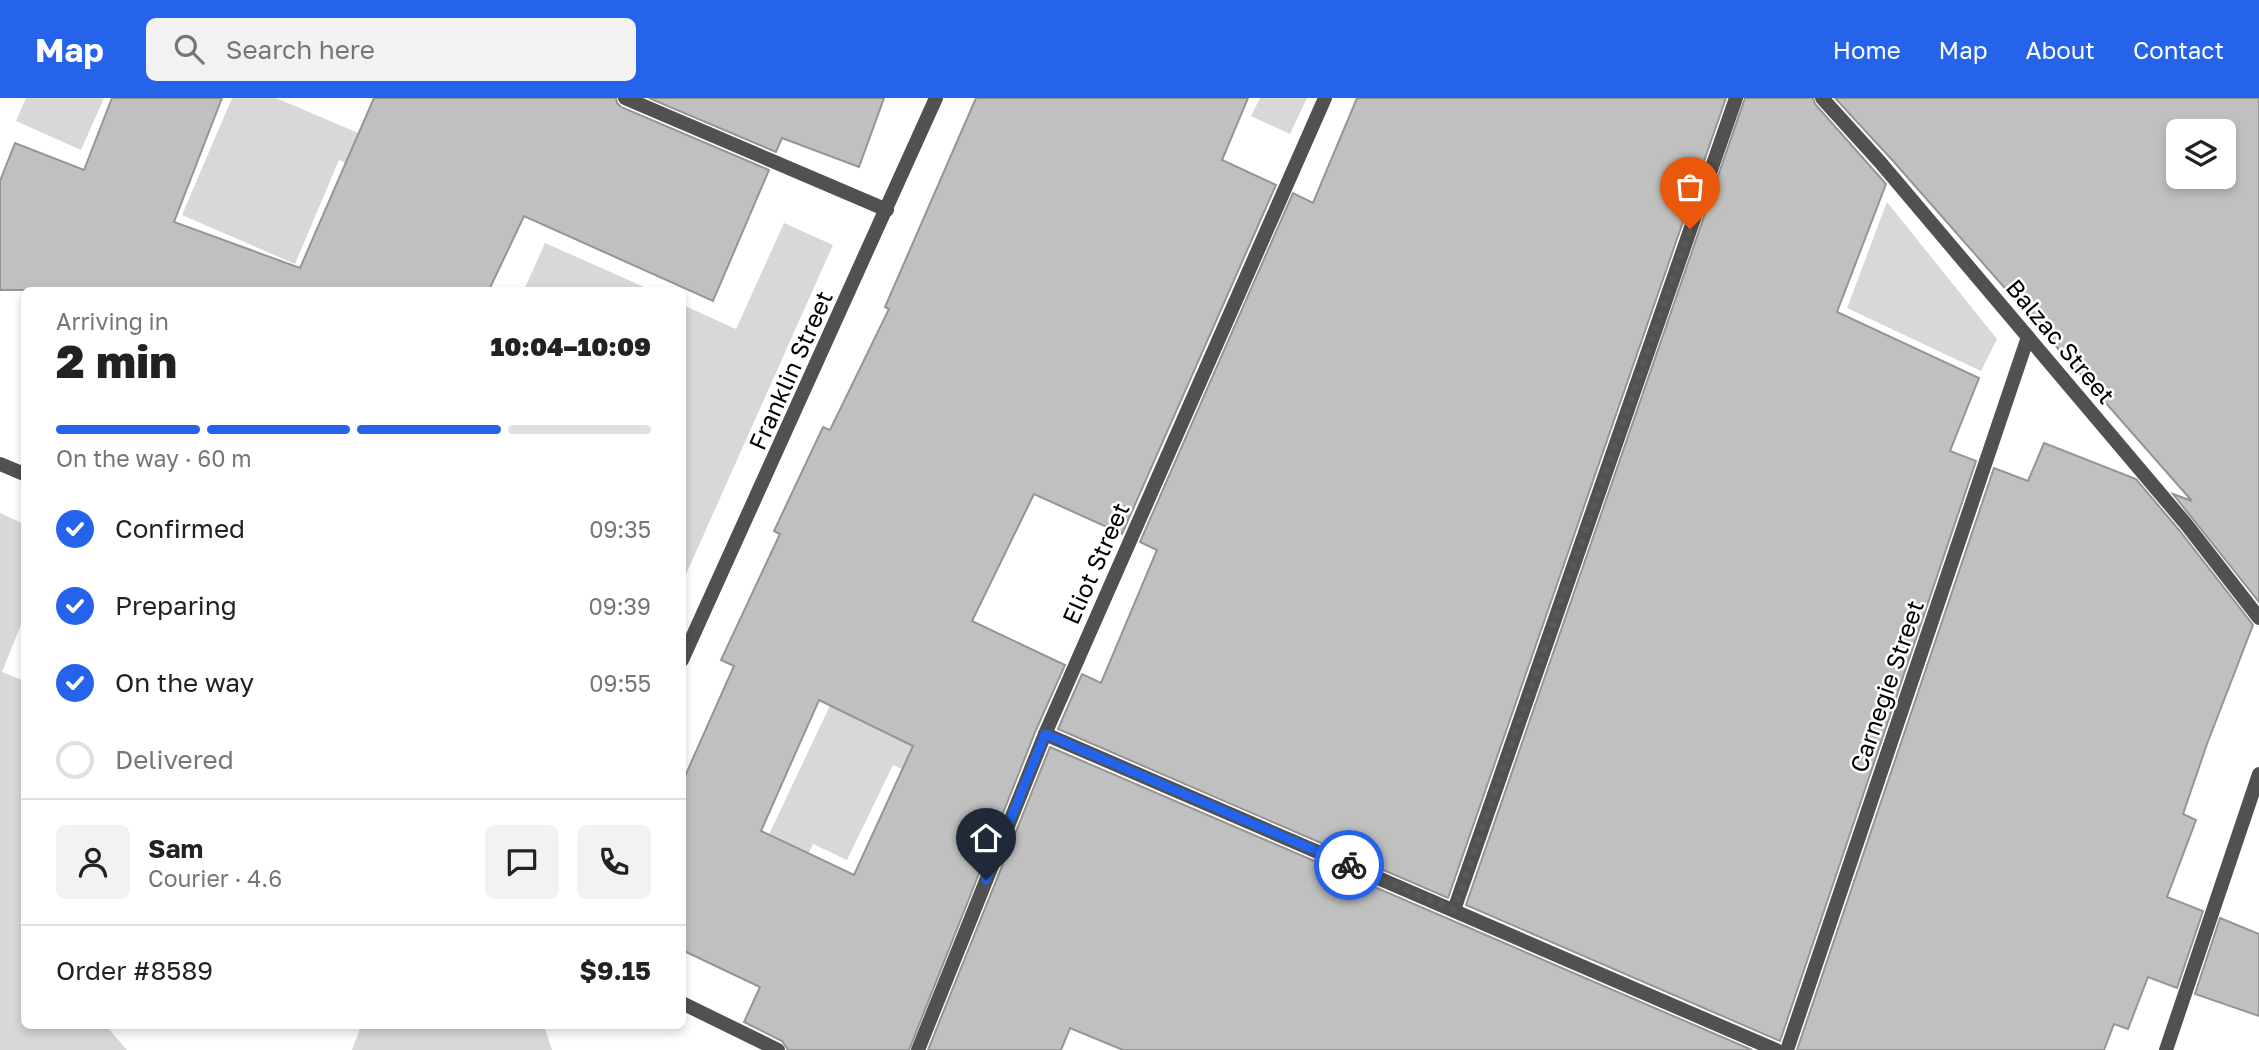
<!DOCTYPE html>
<meta charset="utf-8">
<style>
body{margin:0;font-family:"Golos Text",sans-serif;background:#f2f2f2;color:#222;height:100vh;display:flex;flex-direction:column;font-size:26px;white-space:nowrap}
*{box-sizing:border-box;margin:0}
p{font-size:23px;color:#767676}
.icon{flex:none;width:38px;height:38px;fill:none;stroke:currentColor;stroke-width:2;stroke-linecap:round;stroke-linejoin:round}
.map{position:relative;flex:1;overflow:hidden}
.panel{position:absolute;left:21px;top:189px;width:665px;height:742px;display:flex;flex-direction:column;background:#fff;border-radius:10px;box-shadow:0 4px 10px #0003}
.panel>*{flex:none}
.tools{position:absolute;left:2166px;top:21px;display:grid;gap:14px}
.tools a{display:grid;place-items:center;width:70px;height:70px;border-radius:10px;background:#fff;box-shadow:0 4px 10px #0003;font-size:35px}
.pin{position:absolute;display:grid;place-items:center;width:60px;height:60px;color:#fff;margin:-72px -30px;border-radius:50% 50% 50% 0;rotate:-45deg;box-shadow:0 0 7px #0007}
.pin .icon{rotate:45deg}
.courier{position:absolute;display:grid;place-items:center;width:70px;height:70px;margin:-35px;border:5px solid #2563eb;border-radius:50%;background:#fff;color:#222;box-shadow:0 2px 9px #0007}
.head em{font-style:normal;font-weight:800}
.head div{display:flex;flex-direction:column-reverse}
.head{display:flex;align-items:center;justify-content:space-between;height:119px;padding:0 35px}
h1{font-size:46px;font-weight:800;line-height:52px}
.bar{display:grid;grid-template-columns:repeat(4,1fr);gap:10px 7px;align-content:center;height:84px;padding:0 35px}
.bar i{height:9px;border-radius:5px;background:#e0e0e0}
.bar .on{background:#2563eb}
.bar p{grid-column:span 4}
.line{display:flex;align-items:center;gap:18px;padding:0 35px;border-top:2px solid #e0e0e0}
.line div{flex:1}
.round{display:grid;place-items:center;flex:none;width:74px;height:74px;border-radius:10px;background:#f2f2f2}
ol{padding:0 35px;list-style:none}
li{display:flex;align-items:center;gap:21px;height:77px}
li p{margin-inline-start:auto}
li .icon{padding:7px;border-radius:50%;background:#2563eb;color:#fff;stroke-width:4}
li:last-child{color:#767676}
li i{width:38px;height:38px;border:4px solid #e0e0e0;border-radius:50%}
header{display:flex;align-items:center;gap:42px;box-sizing:border-box;height:98px;padding:0 35px;background:#2563eb;color:#fff}
header strong{font-size:33px}
nav{display:flex;gap:38px;margin-inline-start:auto;font-size:24px}
.search{width:490px;height:63px;background:#f2f2f2;display:flex;align-items:center;gap:18px;box-sizing:border-box;padding:0 24px;border-radius:10px;color:#767676;font-size:26px}
.map>svg:first-child{display:block}
.green{fill:#d8d8d8}
.building{fill:#c0c0c0;stroke:#959595;stroke-width:2;fill-rule:evenodd}
.lines{fill:none;stroke-linecap:round;stroke-linejoin:round}
.minor{stroke:#515151;stroke-width:14}
.done{stroke:#595959;stroke-width:7;stroke-dasharray:0 12.6}
.route{stroke:#2563eb;stroke-width:9}
.labels{text-anchor:middle;dominant-baseline:central;stroke-width:5;stroke-linejoin:round;paint-order:stroke}
.street-label{font-size:24px;fill:#000;stroke:#fff}
</style>
<header>
<strong>Map</strong>
<div class="search"><svg class="icon" aria-label="search" viewBox="0 0 24 24"><circle cx="10" cy="10" r="6"/><path d="M15 15l6 6"/></svg>Search here</div>
<nav><a>Home</a><a>Map</a><a>About</a><a>Contact</a></nav>
</header>
<div class="map">
<svg width="2259" height="952" viewBox="0 0 2259 952">
<rect width="100%" height="100%" fill="#fff"/>
<g class="green">
<path d="M26,0H104L81,52L16,23Z"/>
<path d="M232,0H276L363,37L415,95L339,62L295,166L182,117Z"/>
<path d="M1260,0H1307L1290,36L1251,18Z"/>
<path d="M1887,104L1997,241L1981,273L1847,210Z"/>
<path d="M784,125L833,147L683,483V207L736,231Z"/>
<path d="M545,145L651,192H524Z"/>
<path d="M0,415L24,426V519L2,574L24,583V928H106L127,952H0Z"/>
<path d="M776,443L864,484L941,451L860,623L921,653L910,675L893,667L847,762L813,746L804,765L764,747L861,542L754,490Z"/>
<path d="M361,928H544L552,952H352Z"/>
</g>
<g class="building">
<path d="M112,0H222L174,124L300,170L374,0H616L617,5L621,9L769,72L713,203L524,118L489,192H0V83L15,45L84,72Z"/>
<path d="M649,0H884L859,69L782,40L776,54Z"/>
<path d="M976,0H1248L1222,62L1276,87L1122,436L1034,396L972,523L1065,567L1036,632L909,952H788L782,943L744,924L760,889L682,852V685L734,568L721,562L780,436L774,433L823,329L830,332L889,211L885,209ZM819,602L913,648L854,777L761,733Z"/>
<path d="M1357,0H1726L1448,800L1058,631L1082,576L1101,585L1157,452L1140,444L1293,95L1313,105Z"/>
<path d="M1745,0H1813L1815,6L1886,86L1837,214L1979,280L1950,353L1976,363L1780,943L1466,807Z"/>
<path d="M1835,0H2259V504L2173,396L2192,403L1894,64ZM2179,33H2224V79H2179Z"/>
<path d="M2044,345L2136,381L2179,432L2253,527L2207,646L2183,716L2196,722L2167,799L2203,813L2177,890L2148,879L2128,931L2114,926L2104,952H1797L1994,370L2028,383Z"/>
<path d="M1050,649L1752,952H1123L1070,930L1061,952H928Z"/>
<path d="M2220,820L2259,836V918L2195,896Z"/>
</g>
<g class="lines">
<g class="minor">
<path d="M625,0L887,112"/>
<path d="M1822,0L1880,64L2186,426L2259,520"/>
<path d="M0,366L24,376"/>
<path d="M682,562L936,0"/>
<path d="M1045,636L1776,952"/>
<path d="M1454,812L1736,0"/>
<path d="M682,905L778,952"/>
<path d="M918,952L1045,636L1325,0"/>
<path d="M1787,952L2028,239"/>
<path d="M2166,952L2259,676"/>
</g>
</g>
<g class="lines">
<path class="done" d="M1349,767L1454,812L1690,131"/>
<path class="route" d="M986,782L1045,636L1349,767"/>
</g>
<g class="labels">
<g class="street-label">
<text transform="translate(2061 243) rotate(50)">Balzac Street</text>
<text transform="translate(790 272) rotate(-66)">Franklin Street</text>
<text transform="translate(1095 465) rotate(-66)">Eliot Street</text>
<text transform="translate(1886 588) rotate(-71)">Carnegie Street</text>
</g>
</g>
</svg>
<div class="tools">
<a><svg class="icon" aria-label="layers" viewBox="0 0 24 24"><path d="M12 4l9 5-9 5-9-5zM3 14l9 5 9-5"/></svg></a>
</div>
<div class="pin" style="left:1690px;top:131px;background:#ea580c"><svg class="icon" aria-label="bag" viewBox="0 0 24 24"><path d="M5 8h14l-1 12H6zM9 8a3 3 0 0 1 6 0"/></svg></div>
<div class="pin" style="left:986px;top:782px;background:#1f2937"><svg class="icon" aria-label="home" viewBox="0 0 24 24"><path d="M3 11l9-7 9 7M6 9v11h12V9"/></svg></div>
<div class="courier" style="left:1349px;top:767px"><svg class="icon" aria-label="bike" viewBox="0 0 24 24"><circle cx="6" cy="16" r="4"/><circle cx="18" cy="16" r="4"/><path d="M6 16l4-8h5l3 8M10 8l3 8H6M13 5h3"/></svg></div>
<section class="panel">
<div class="head"><div><h1>2 min</h1><p>Arriving in</p></div><em>10:04–10:09</em></div>
<div class="bar"><i class="on"></i><i class="on"></i><i class="on"></i><i></i><p>On the way · 60 m</p></div>
<ol>
<li><svg class="icon" aria-label="check" viewBox="0 0 24 24"><path d="M5 12l5 5 9-10"/></svg>Confirmed<p>09:35</p></li>
<li><svg class="icon" aria-label="check" viewBox="0 0 24 24"><path d="M5 12l5 5 9-10"/></svg>Preparing<p>09:39</p></li>
<li><svg class="icon" aria-label="check" viewBox="0 0 24 24"><path d="M5 12l5 5 9-10"/></svg>On the way<p>09:55</p></li>
<li><i></i>Delivered</li>
</ol>
<div class="line" style="height:126px"><a class="round"><svg class="icon" aria-label="person" viewBox="0 0 24 24"><circle cx="12" cy="8" r="4"/><path d="M4 21q1-7 8-7t8 7"/></svg></a><div><b>Sam</b><p>Courier · 4.6</p></div><a class="round"><svg class="icon" aria-label="chat" viewBox="0 0 24 24"><path d="M4 5h16v11H9l-5 4z"/></svg></a><a class="round"><svg class="icon" aria-label="phone" viewBox="0 0 24 24"><path d="M5 4h4l2 5-3 2q2 4 5 5l2-3 5 2v4C11 20 4 13 5 4z"/></svg></a></div>
<div class="line" style="height:91px"><div>Order #8589</div><b>$9.15</b></div>
</section>
</div>
